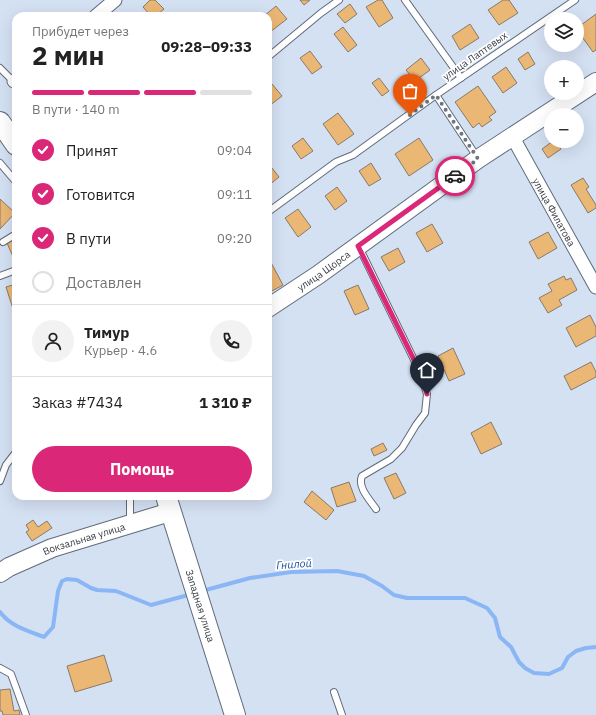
<!DOCTYPE html>
<html lang="ru">
<meta charset="utf-8">
<style>
body{margin:0;font-family:"IBM Plex Sans",sans-serif;background:#f2f2f2;color:#222;height:100vh;display:flex;flex-direction:column;font-size:15px;white-space:nowrap}
*{box-sizing:border-box;margin:0}
p{font-size:13px;color:#767676}
.icon{flex:none;width:22px;height:22px;fill:none;stroke:currentColor;stroke-width:2;stroke-linecap:round;stroke-linejoin:round}
.map{position:relative;flex:1;overflow:hidden}
.details{position:absolute;left:12px;top:12px;width:260px;height:488px;display:flex;flex-direction:column;background:#fff;border-radius:12px;box-shadow:0 4px 16px #0002}
.details>*{flex:none}
.tools{position:absolute;left:544px;top:12px;display:grid;gap:8px}
.tools a{display:grid;place-items:center;width:40px;height:40px;border-radius:50%;background:#fff;box-shadow:0 4px 16px #0002;font-size:20px}
.pin{position:absolute;display:grid;place-items:center;width:34px;height:34px;color:#fff;margin:-41px -17px;border-radius:50% 50% 50% 0;rotate:-45deg;box-shadow:0 0 4px #0007}
.pin .icon{rotate:45deg}
.courier{position:absolute;display:grid;place-items:center;width:40px;height:40px;margin:-20px;border:3px solid #db2777;border-radius:50%;background:#fff;color:#222;box-shadow:0 1px 5px #0007}
.summary em{font-style:normal;font-weight:800}
.summary div{display:flex;flex-direction:column-reverse}
.summary{display:flex;align-items:center;justify-content:space-between;height:68px;padding:0 20px}
h1{font-size:26px;font-weight:800;line-height:30px}
.bar{display:grid;grid-template-columns:repeat(4,1fr);gap:6px 4px;align-content:center;height:48px;padding:0 20px}
.bar i{height:5px;border-radius:3px;background:#e0e0e0}
.bar .on{background:#db2777}
.bar p{grid-column:span 4}
.line{display:flex;align-items:center;gap:10px;padding:0 20px;border-top:1px solid #e0e0e0}
.line div{flex:1}
.round{display:grid;place-items:center;flex:none;width:42px;height:42px;border-radius:21px;background:#f2f2f2}
ol{padding:0 20px;list-style:none}
li{display:flex;align-items:center;gap:12px;height:44px}
li p{margin-inline-start:auto}
li .icon{padding:4px;border-radius:50%;background:#db2777;color:#fff;stroke-width:4}
li:last-child{color:#767676}
li i{width:22px;height:22px;border:2px solid #e0e0e0;border-radius:50%}
.cta{display:flex;gap:8px;margin-top:auto;padding:8px 20px}
.cta a{flex:1;height:46px;border-radius:24px;background:#db2777;color:#fff;font-size:16px;font-weight:800;line-height:46px;text-align:center}
.map>svg:first-child{display:block}
.lines{fill:none;stroke-linecap:round;stroke-linejoin:round}
.stream{stroke:#8bb6f5;stroke-width:4}
.building{fill:#ebb775;stroke:#877a6a}
.service-casing{stroke:#606b7b;stroke-width:8}
.minor-casing{stroke:#606b7b;stroke-width:15}
.secondary-casing{stroke:#606b7b;stroke-width:20}
.primary-casing{stroke:#606b7b;stroke-width:22}
.service{stroke:#fff;stroke-width:6}
.minor{stroke:#fff;stroke-width:13}
.secondary{stroke:#fff;stroke-width:18}
.primary{stroke:#fff;stroke-width:20}
.done{stroke:#6d7580;stroke-width:4;stroke-dasharray:0 7.2}
.route{stroke:#db2777;stroke-width:5}
.labels{text-anchor:middle;dominant-baseline:central;stroke-width:3.5;stroke-linejoin:round;paint-order:stroke}
.street-label{font-size:10px;fill:#363b42;stroke:#fff}
.water-label{font-size:11px;font-style:italic;fill:#184c95;stroke:#fff}
</style>
<div class="map">
<svg width="596" height="715" viewBox="0 0 596 715">
<rect width="100%" height="100%" fill="#d4e1f3"/>
<g class="lines">
<g class="stream">
<path d="M202,591L250,578L291,572L337,571L364,576L382,586L394,595L407,598H465L487,608L495,618L500,637L511,647L519,662L525,668L534,673L549,674L562,668L568,657L576,651L586,648L596,647"/>
<path d="M0,612C10,626 28,631 44,637L53,627L58,591L62,581L67,579L77,580L91,588L97,590L116,591L151,605L192,594"/>
</g>
</g>
<g class="building">
<path d="M150,0H155L164,9L156,16H151L143,7Z"/>
<path d="M300,0H310L304,5Z"/>
<path d="M378,0H382L393,18L379,27L366,7Z"/>
<path d="M503,0H509L518,13L499,25L488,10Z"/>
<path d="M350,4L357,14L345,23L337,14Z"/>
<path d="M276,6L287,19L270,32L268,30V16H264Z"/>
<path d="M596,14V50L593,52L577,30V28Z"/>
<path d="M470,24L479,38L460,50L452,36Z"/>
<path d="M343,27L357,45L348,52L334,34Z"/>
<path d="M310,51L322,67L312,74L300,58Z"/>
<path d="M528,52L535,64L525,70L518,59Z"/>
<path d="M421,58L430,70L415,81L406,70Z"/>
<path d="M506,67L517,83L503,93L492,77Z"/>
<path d="M379,78L389,91L382,96L372,83Z"/>
<path d="M272,84L282,96L269,106L268,105V87Z"/>
<path d="M478,86L496,112L489,117L492,120L486,124L482,127L479,123L473,128L455,102Z"/>
<path d="M338,113L354,134L338,145L323,124Z"/>
<path d="M303,138L313,151L301,159L292,146Z"/>
<path d="M419,138L433,160L409,176L395,154Z"/>
<path d="M553,141H556L561,149L548,158L542,149Z"/>
<path d="M268,163L279,177L268,186Z"/>
<path d="M371,163L381,179L369,186L359,171Z"/>
<path d="M583,178L589,187L586,189L596,205V208L588,213L571,185Z"/>
<path d="M337,187L347,201L335,210L325,196Z"/>
<path d="M0,199L15,213L0,229Z"/>
<path d="M298,209L311,227L298,237L285,218Z"/>
<path d="M432,224L443,243L427,252L416,233Z"/>
<path d="M548,232L557,248L538,259L529,242Z"/>
<path d="M16,239V258L14,259L7,243Z"/>
<path d="M398,248L405,262L389,271L381,257Z"/>
<path d="M268,257L283,285L270,292L268,287Z"/>
<path d="M564,276L566,280L571,278L577,290L559,300L562,305L548,313L539,298L552,291L548,284Z"/>
<path d="M16,284V318L6,287Z"/>
<path d="M358,285L369,309L355,315L344,291Z"/>
<path d="M590,315L596,327V336L576,347L566,328Z"/>
<path d="M453,348L465,374L449,381L438,356Z"/>
<path d="M591,362L596,372V377L571,390L564,376Z"/>
<path d="M491,422L502,444L481,454L471,433Z"/>
<path d="M383,443L387,450L374,456L371,449Z"/>
<path d="M396,473L406,493L394,499L384,478Z"/>
<path d="M349,482L356,501L337,507L331,488Z"/>
<path d="M312,491L334,510L326,520L304,502Z"/>
<path d="M33,520L38,527L47,521L52,528L32,541L26,532L29,530L26,525Z"/>
<path d="M104,655L112,681L75,692L67,666Z"/>
<path d="M10,689L14,711L19,710L20,715H3L2,711H0V690Z"/>
</g>
<g class="lines">
<g class="service-casing">
<g id="service">
<path d="M405,0L461,78"/>
<path d="M268,57L321,13L339,0"/>
<path d="M0,68L14,82"/>
<path d="M436,95L477,157"/>
<path d="M0,163L16,182"/>
<path d="M268,212L336,162L353,155L436,95L575,0"/>
<path d="M3,242L16,234"/>
<path d="M359,247L420,372L427,394L425,413L416,425L402,448L391,459L362,476C357,487 370,500 376,509"/>
<path d="M0,276L16,270"/>
<path d="M0,481L6,465L16,452"/>
<path d="M130,496V522"/>
<path d="M0,668L11,674L26,715"/>
<path d="M334,692L342,715"/>
</g>
</g>
<g class="minor-casing">
<g id="minor">
<path d="M96,16L115,0"/>
<path d="M14,81L16,80"/>
<path id="s1" d="M512,136L596,287"/>
</g>
</g>
<g class="secondary-casing">
<g id="secondary">
<path id="s2" d="M268,308L318,275L478,159L596,82"/>
<path id="s3" d="M0,573L9,567L52,548L170,512"/>
</g>
</g>
<g class="primary-casing">
<g id="primary">
<path d="M0,122L16,145"/>
<path id="s4" d="M166,496L235,715"/>
</g>
</g>
<use href="#service" class="service"/>
<use href="#minor" class="minor"/>
<use href="#secondary" class="secondary"/>
<use href="#primary" class="primary"/>
</g>
<g class="lines">
<path class="done" d="M410,115L436,95L478,159L455,176"/>
<path class="route" d="M427,394L420,372L358,246L455,176"/>
</g>
<g class="labels">
<g class="street-label">
<text transform="translate(475 56) rotate(-35)">улица Лаптевых</text>
<text stroke="none"><textPath href="#s1" startOffset="87">улица Филатова</textPath></text>
<text stroke="none"><textPath href="#s2" startOffset="67">улица Щорса</textPath></text>
<text stroke="none"><textPath href="#s3" startOffset="91">Вокзальная улица</textPath></text>
<text stroke="none"><textPath href="#s4" startOffset="115">Западная улица</textPath></text>
</g>
<g class="water-label">
<text transform="translate(294 564) rotate(-4)">Гнилой</text>
</g>
</g>
</svg>
<div class="tools">
<a><svg class="icon" aria-label="layers" viewBox="0 0 24 24"><path d="M12 4l9 5-9 5-9-5zM3 14l9 5 9-5"/></svg></a>
<a>+</a>
<a>−</a>
</div>
<div class="pin" style="left:410px;top:115px;background:#ea580c"><svg class="icon" aria-label="bag" viewBox="0 0 24 24"><path d="M5 8h14l-1 12H6zM9 8a3 3 0 0 1 6 0"/></svg></div>
<div class="pin" style="left:427px;top:394px;background:#1f2937"><svg class="icon" aria-label="home" viewBox="0 0 24 24"><path d="M3 11l9-7 9 7M6 9v11h12V9"/></svg></div>
<div class="courier" style="left:455px;top:176px"><svg class="icon" aria-label="car" viewBox="0 0 24 24"><path d="M5 17H2v-5l4-1 3-4h7l3 4 3 1v5h-3M9 17h6M6 11h13"/><circle cx="7" cy="17" r="2"/><circle cx="17" cy="17" r="2"/></svg></div>
<section class="details">
<div class="summary"><div><h1>2 мин</h1><p>Прибудет через</p></div><em>09:28–09:33</em></div>
<div class="bar"><i class="on"></i><i class="on"></i><i class="on"></i><i></i><p>В пути · 140 m</p></div>
<ol>
<li><svg class="icon" aria-label="check" viewBox="0 0 24 24"><path d="M5 12l5 5 9-10"/></svg>Принят<p>09:04</p></li>
<li><svg class="icon" aria-label="check" viewBox="0 0 24 24"><path d="M5 12l5 5 9-10"/></svg>Готовится<p>09:11</p></li>
<li><svg class="icon" aria-label="check" viewBox="0 0 24 24"><path d="M5 12l5 5 9-10"/></svg>В пути<p>09:20</p></li>
<li><i></i>Доставлен</li>
</ol>
<div class="line" style="height:72px"><a class="round"><svg class="icon" aria-label="person" viewBox="0 0 24 24"><circle cx="12" cy="8" r="4"/><path d="M4 21q1-7 8-7t8 7"/></svg></a><div><b>Тимур</b><p>Курьер · 4.6</p></div><a class="round"><svg class="icon" aria-label="phone" viewBox="0 0 24 24"><path d="M5 4h4l2 5-3 2q2 4 5 5l2-3 5 2v4C11 20 4 13 5 4z"/></svg></a></div>
<div class="line" style="height:52px"><div>Заказ #7434</div><b>1 310 ₽</b></div>
<div class="cta"><a>Помощь</a></div>
</section>
</div>
